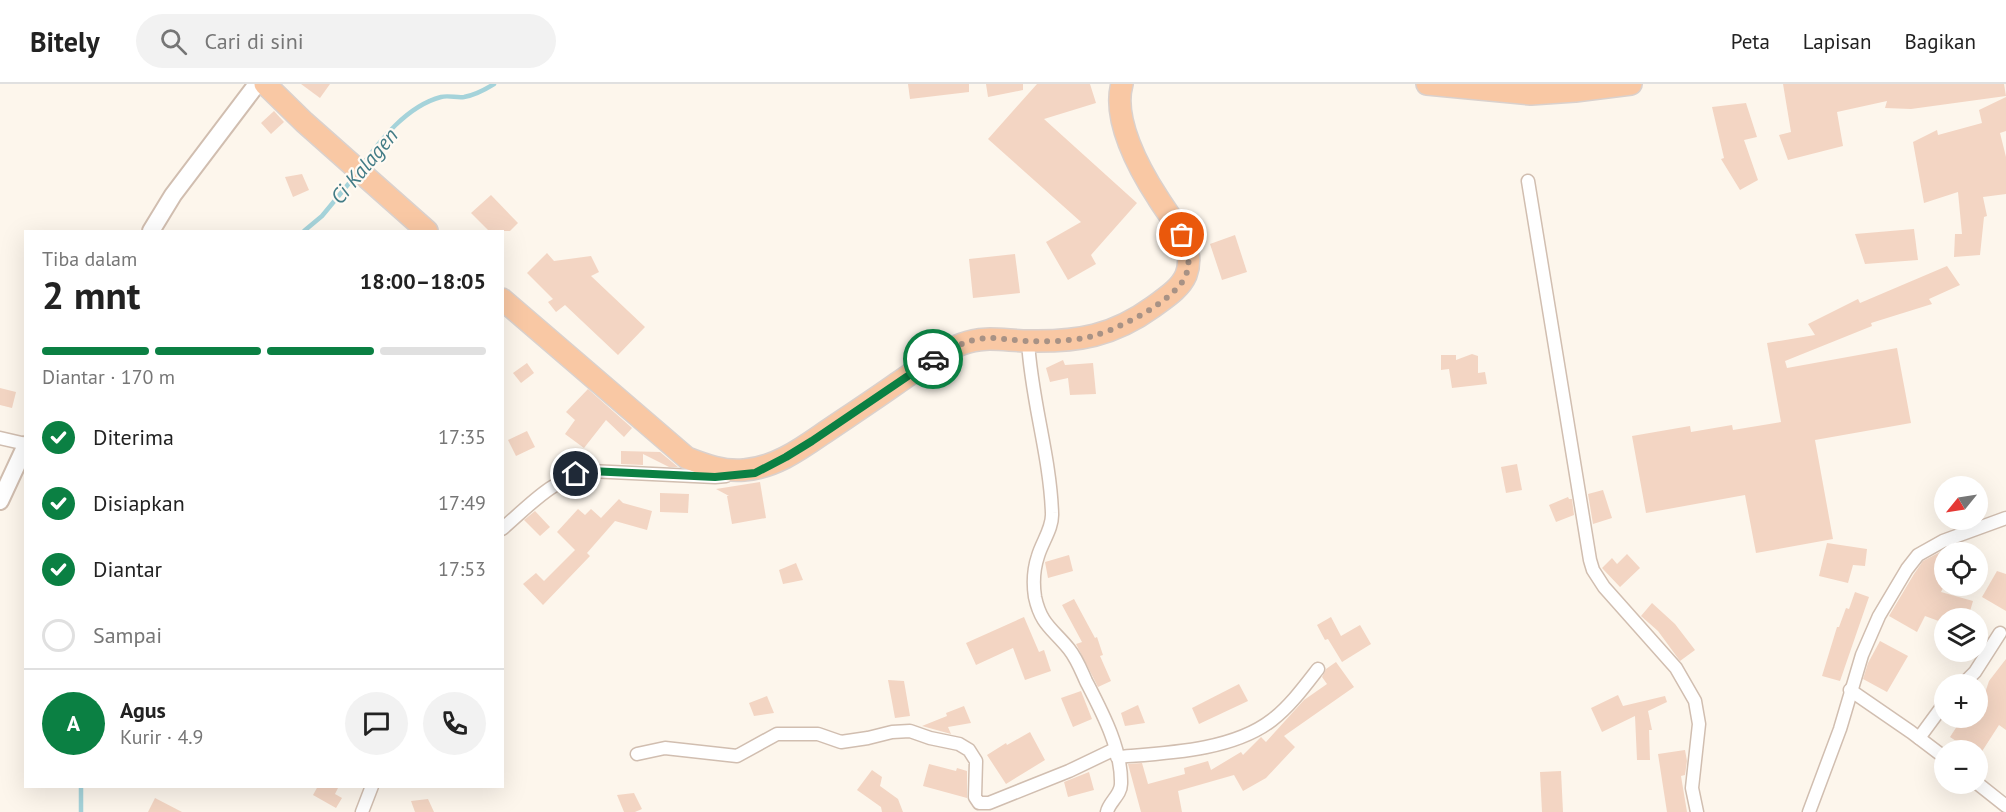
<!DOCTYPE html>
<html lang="id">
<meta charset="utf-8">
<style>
body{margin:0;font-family:"PT Sans",sans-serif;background:#f2f2f2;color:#222;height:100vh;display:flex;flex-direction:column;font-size:22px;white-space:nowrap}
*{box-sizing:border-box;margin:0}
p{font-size:20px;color:#767676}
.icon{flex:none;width:33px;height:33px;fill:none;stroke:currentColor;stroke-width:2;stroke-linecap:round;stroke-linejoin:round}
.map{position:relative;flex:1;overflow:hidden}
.panel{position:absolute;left:24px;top:146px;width:480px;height:558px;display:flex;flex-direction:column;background:#fff;border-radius:0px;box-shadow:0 6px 24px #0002}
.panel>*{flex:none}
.needle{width:39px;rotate:240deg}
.tools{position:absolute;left:1934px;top:392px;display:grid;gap:12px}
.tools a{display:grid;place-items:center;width:54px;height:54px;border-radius:50%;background:#fff;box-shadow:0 6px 24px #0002;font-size:30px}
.pin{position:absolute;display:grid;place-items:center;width:51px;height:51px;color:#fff;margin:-26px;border:3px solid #fff;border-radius:50%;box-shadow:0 2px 6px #0007}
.courier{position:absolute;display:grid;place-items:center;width:60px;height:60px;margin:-30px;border:4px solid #0b8043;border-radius:50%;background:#fff;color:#222;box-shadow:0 2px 8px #0007}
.head em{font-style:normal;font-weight:800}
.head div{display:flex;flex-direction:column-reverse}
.head{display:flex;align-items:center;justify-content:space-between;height:102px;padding:0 18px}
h1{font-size:39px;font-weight:800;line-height:45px}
.bar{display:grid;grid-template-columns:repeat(4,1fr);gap:9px 6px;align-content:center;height:72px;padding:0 18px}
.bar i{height:8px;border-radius:4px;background:#e0e0e0}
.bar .current{background:#0b8043}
.bar p{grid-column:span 4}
.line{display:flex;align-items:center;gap:15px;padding:0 18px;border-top:2px solid #e0e0e0}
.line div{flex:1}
.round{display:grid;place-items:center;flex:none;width:63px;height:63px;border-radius:32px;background:#f2f2f2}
ol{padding:0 18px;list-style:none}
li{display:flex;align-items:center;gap:18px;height:66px}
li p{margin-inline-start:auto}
li .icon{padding:6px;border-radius:50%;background:#0b8043;color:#fff;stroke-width:4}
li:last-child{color:#767676}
li i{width:33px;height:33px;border:3px solid #e0e0e0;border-radius:50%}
header{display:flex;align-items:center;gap:36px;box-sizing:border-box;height:84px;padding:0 30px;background:#fff;border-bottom:2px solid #e0e0e0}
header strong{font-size:28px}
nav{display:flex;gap:33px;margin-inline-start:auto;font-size:21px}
.search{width:420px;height:54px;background:#f2f2f2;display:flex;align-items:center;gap:15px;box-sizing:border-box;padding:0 21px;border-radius:33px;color:#767676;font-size:22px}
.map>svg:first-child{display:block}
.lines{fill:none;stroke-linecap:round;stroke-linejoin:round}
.stream{stroke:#a5d3da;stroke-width:4.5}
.building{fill:#f3d5c3}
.minor-casing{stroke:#d1beb0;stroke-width:15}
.tertiary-casing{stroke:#d1beb0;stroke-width:20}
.trunk-casing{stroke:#dad1cd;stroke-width:24}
.minor{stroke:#fff;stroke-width:12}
.tertiary{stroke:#fff;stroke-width:16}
.trunk{stroke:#f9c8a4;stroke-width:21}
.done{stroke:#a89285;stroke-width:6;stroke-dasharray:0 10.8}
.route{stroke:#0b8043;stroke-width:8}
.labels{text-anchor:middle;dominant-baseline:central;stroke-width:4.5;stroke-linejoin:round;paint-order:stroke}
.water-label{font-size:21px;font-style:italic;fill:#437c86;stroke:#fffaf3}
</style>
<header>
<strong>Bitely</strong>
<div class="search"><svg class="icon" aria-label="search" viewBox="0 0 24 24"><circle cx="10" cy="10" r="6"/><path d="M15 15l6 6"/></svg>Cari di sini</div>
<nav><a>Peta</a><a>Lapisan</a><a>Bagikan</a></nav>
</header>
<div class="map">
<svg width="2006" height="728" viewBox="0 0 2006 728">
<rect width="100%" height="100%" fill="#fdf6ec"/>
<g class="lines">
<g class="stream">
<path d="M361,83C380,56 407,22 441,13C448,11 457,14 464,13C475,11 486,5 494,0"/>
<path d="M304,147L322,132L355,92"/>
<path d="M81,702V728"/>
</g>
</g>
<g class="building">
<path d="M301,0H330L320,14Z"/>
<path d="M908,0H969V8L910,15Z"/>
<path d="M986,0H1023V6L988,13Z"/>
<path d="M1037,0H1090L1096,19L1044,35L1137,119L1091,171L1096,180L1068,196L1046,158L1081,138L988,55Z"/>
<path d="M1783,0H2004L2006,12L1911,25L1885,24L1887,17L1837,28L1843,62L1788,76L1779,51L1791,48Z"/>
<path d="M2006,13V47L2000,49L2006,73V110L1983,113L1987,132L1984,133L1980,171L1954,173L1955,150H1962L1958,108L1924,119L1913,58L1937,46L1938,51L1982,39L1979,26Z"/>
<path d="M1746,19L1757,53L1744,56L1758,96L1740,106L1721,75L1724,74L1712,23Z"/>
<path d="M274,27L284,38L271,50L261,39Z"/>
<path d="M302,90L309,106L293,113L285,93Z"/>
<path d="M491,111L518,139L510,147H489L471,129Z"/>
<path d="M1914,145L1918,176L1865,180L1855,150Z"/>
<path d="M1235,151L1247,188L1222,196L1210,160Z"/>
<path d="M547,169L554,177L591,172L599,188L591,192L645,243L618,271L565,221L556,228L548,218L553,215L527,189Z"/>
<path d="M1015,170L1020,209L973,214L969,175Z"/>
<path d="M1947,182L1960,201L1929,215L1932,220L1871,239L1872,242L1785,277L1787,284L1897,264L1911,339L1815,356L1833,455L1756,469L1745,411L1646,429L1632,352L1690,342L1691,348L1732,341L1733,346L1781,338L1767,259L1815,251L1808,240L1858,215L1860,219Z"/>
<path d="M1472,270L1478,272V289L1485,288L1487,300L1452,304L1449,285L1441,286V271H1456V276Z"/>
<path d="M1063,276L1065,281L1093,279L1096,310L1070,311L1068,294L1050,298L1046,284Z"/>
<path d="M527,279L534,289L521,299L513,289Z"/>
<path d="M0,304L16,308L12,324L0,321Z"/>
<path d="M588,305L632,344L624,353L606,336L584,364L565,350L575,336L566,328Z"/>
<path d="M527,347L535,363L516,372L508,356Z"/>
<path d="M621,367L660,368L678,383H669L643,370V381L621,380Z"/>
<path d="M1517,380L1522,406L1506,409L1501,383Z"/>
<path d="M760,398L766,434L732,440L727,412H729L716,405Z"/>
<path d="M1603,406L1612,434L1593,440L1588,410Z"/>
<path d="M660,409L689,410L688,429L660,428Z"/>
<path d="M1568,413L1569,415H1572L1574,431L1556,438L1549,421Z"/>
<path d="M619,415L623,419L652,427L647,446L615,437L587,469L590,472L543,521L523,500L536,489L544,497L575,466L557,448L578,425L585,431L591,425L601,434Z"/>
<path d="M535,427L550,443L540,452L524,436Z"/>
<path d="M1827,459L1867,465L1865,482L1853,481L1848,499L1819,492Z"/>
<path d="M1944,466V502L1941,508L1973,517L1968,534H1944V539L1925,532L1917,548L1889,532L1914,490L1923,477Z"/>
<path d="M1627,470L1640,484L1620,503L1602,484L1612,474L1617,480Z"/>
<path d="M1069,471L1073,487L1048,494L1045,478Z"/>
<path d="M796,479L803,496L783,500L779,486Z"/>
<path d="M1997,487L2006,490V527L1982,513Z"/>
<path d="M1855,508L1869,513L1840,597L1822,592L1837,543H1839L1846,524L1849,525Z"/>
<path d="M1074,515L1095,554L1097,553L1103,571L1100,572L1111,597L1098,603L1076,560L1082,558L1062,521Z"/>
<path d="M1652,519L1675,540L1695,566L1680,577L1658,547L1641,532Z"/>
<path d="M1024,533L1039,568L1044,566L1051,587L1025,596L1013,564L976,581L966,559Z"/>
<path d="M1331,533L1341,552L1360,541L1371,560L1342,578L1328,555L1325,556L1317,541Z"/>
<path d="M1880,557L1908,572L1887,608L1863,595L1868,579Z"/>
<path d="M2006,575V646L1999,641L1979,672L1977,671V666H1970L1950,653L1963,633H1977L1989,597Z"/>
<path d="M1336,578L1354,603L1284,652L1295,663L1266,694L1243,707L1234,691L1178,707L1182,728H1141L1128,680L1142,679L1148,700L1185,690L1184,684L1208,677L1211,686L1241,668L1243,671L1261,653L1266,658L1304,616L1327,600L1322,593L1326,585Z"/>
<path d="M888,596L904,597L910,632L895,634Z"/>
<path d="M1239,600L1248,617L1199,640L1192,624Z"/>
<path d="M1081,607L1092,635L1073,643L1061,614Z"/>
<path d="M1618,611L1623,622L1665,612L1667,618L1648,627L1652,646H1649L1650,676H1637L1635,632L1602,648L1591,624Z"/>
<path d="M767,612L774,629L754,632L749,619Z"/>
<path d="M1138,621L1145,639L1125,642L1121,629Z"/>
<path d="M964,622L971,639L948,643L951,650L922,642L947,632L946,629Z"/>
<path d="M1030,648L1045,676L1006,700L987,671L1006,659L1007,661Z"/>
<path d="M1685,666L1687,677L1685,691L1681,692L1687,728H1667L1658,670Z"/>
<path d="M929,680L956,687L957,684L967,687V714L923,702Z"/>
<path d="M872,686L882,693L880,702L898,715L903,728H882L881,723L857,706Z"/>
<path d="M1561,687L1563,728H1542L1540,688Z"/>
<path d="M1089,688L1094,706L1068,713L1064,698Z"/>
<path d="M318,702H339L335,710L342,714L336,724L313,711Z"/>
<path d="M634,709L642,725L635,728H624L617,711Z"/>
<path d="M155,714L182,728H148Z"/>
<path d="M428,715L434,728H415L411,717Z"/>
</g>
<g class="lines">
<g class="minor-casing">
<g id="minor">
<path d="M1528,97L1590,476L1593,486L1604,503L1676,584L1695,617L1699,640L1692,704L1697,728"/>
<path d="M1028,257C1031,315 1050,371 1052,429C1053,444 1042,458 1038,472C1034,484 1033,500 1035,513C1041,541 1053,545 1069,565C1077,575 1081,586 1086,597C1102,628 1122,665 1121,700C1121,711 1109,718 1107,728"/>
<path d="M0,354L26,360"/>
<path d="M502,445C531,420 552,395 590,387L715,393L726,392"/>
<path d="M1963,600L1975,588L2000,549"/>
<path d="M1850,606L1911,648L1944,673"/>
<path d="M1919,654L1944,620"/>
<path d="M637,670L665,664L737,672L777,650H818L841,658L868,654L892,648L910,647L930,654L959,660L969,666L976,677L975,713L979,719H989L1069,687L1115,665"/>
<path d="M1117,673C1166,669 1232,667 1272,636C1290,622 1304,603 1318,585"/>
<path d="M1977,699L2006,722"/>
<path d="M362,728L372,702"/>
<path d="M1809,728L1840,645L1862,571L1879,532L1907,485L1918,471L1943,457L2006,434"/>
</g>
</g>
<g class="tertiary-casing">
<g id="tertiary">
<path d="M151,147L173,111L257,0"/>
<path d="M0,417L26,361"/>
</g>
</g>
<g class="trunk-casing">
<g id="trunk">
<path d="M265,0L304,38L427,147"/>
<path d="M1427,0L1531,10L1575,7L1631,0"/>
<path d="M502,215L687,374C705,381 724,388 744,386C773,384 798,367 821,351C846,334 872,317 896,300C917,286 938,269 962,260C985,251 1006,257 1029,257C1078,258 1113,252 1153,223C1165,214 1180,205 1186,191C1197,162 1172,137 1158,114C1139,85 1112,35 1122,0"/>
</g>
</g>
<use href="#minor" class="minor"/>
<use href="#tertiary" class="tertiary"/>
<use href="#trunk" class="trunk"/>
</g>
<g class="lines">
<path class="done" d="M933,275C948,267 963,257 979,255C996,252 1012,257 1029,257C1047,258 1067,257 1084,254C1111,250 1176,217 1186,191C1191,176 1188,165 1182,151"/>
<path class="route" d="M576,390L590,387L715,393L755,389L786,373L812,357L933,275"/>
</g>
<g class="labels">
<g class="water-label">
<text transform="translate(364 82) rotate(-50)">Ci Kalagen</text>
</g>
</g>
</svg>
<div class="tools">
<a><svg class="needle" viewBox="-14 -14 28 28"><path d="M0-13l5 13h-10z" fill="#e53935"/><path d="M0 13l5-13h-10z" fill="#767676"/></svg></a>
<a><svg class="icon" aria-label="locate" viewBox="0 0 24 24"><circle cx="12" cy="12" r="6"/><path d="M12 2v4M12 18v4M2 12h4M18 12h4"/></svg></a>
<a><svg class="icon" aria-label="layers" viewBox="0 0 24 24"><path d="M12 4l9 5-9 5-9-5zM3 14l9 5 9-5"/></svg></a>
<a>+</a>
<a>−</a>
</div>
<div class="pin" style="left:1182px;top:151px;background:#ea580c"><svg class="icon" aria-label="bag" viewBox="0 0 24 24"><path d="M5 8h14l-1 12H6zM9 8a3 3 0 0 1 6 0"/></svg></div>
<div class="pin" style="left:576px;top:390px;background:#1f2937"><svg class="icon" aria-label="home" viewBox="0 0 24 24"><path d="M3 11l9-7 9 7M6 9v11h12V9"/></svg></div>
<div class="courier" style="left:933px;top:275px"><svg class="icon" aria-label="car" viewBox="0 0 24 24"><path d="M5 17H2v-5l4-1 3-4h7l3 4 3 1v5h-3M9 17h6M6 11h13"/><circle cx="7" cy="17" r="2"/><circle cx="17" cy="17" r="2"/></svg></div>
<section class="panel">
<div class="head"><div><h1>2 mnt</h1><p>Tiba dalam</p></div><em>18:00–18:05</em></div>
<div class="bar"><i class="current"></i><i class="current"></i><i class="current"></i><i></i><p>Diantar · 170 m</p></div>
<ol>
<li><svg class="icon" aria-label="check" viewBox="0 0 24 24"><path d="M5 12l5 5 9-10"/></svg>Diterima<p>17:35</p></li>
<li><svg class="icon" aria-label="check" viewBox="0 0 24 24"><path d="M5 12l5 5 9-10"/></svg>Disiapkan<p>17:49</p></li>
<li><svg class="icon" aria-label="check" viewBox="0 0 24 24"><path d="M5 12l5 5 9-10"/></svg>Diantar<p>17:53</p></li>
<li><i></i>Sampai</li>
</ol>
<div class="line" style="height:108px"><b class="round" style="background:#0b8043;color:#fff">A</b><div><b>Agus</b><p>Kurir · 4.9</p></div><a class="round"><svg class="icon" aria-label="chat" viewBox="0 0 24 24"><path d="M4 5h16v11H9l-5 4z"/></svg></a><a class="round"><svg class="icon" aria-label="phone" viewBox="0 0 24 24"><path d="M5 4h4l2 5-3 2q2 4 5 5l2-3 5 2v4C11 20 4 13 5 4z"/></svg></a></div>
</section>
</div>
